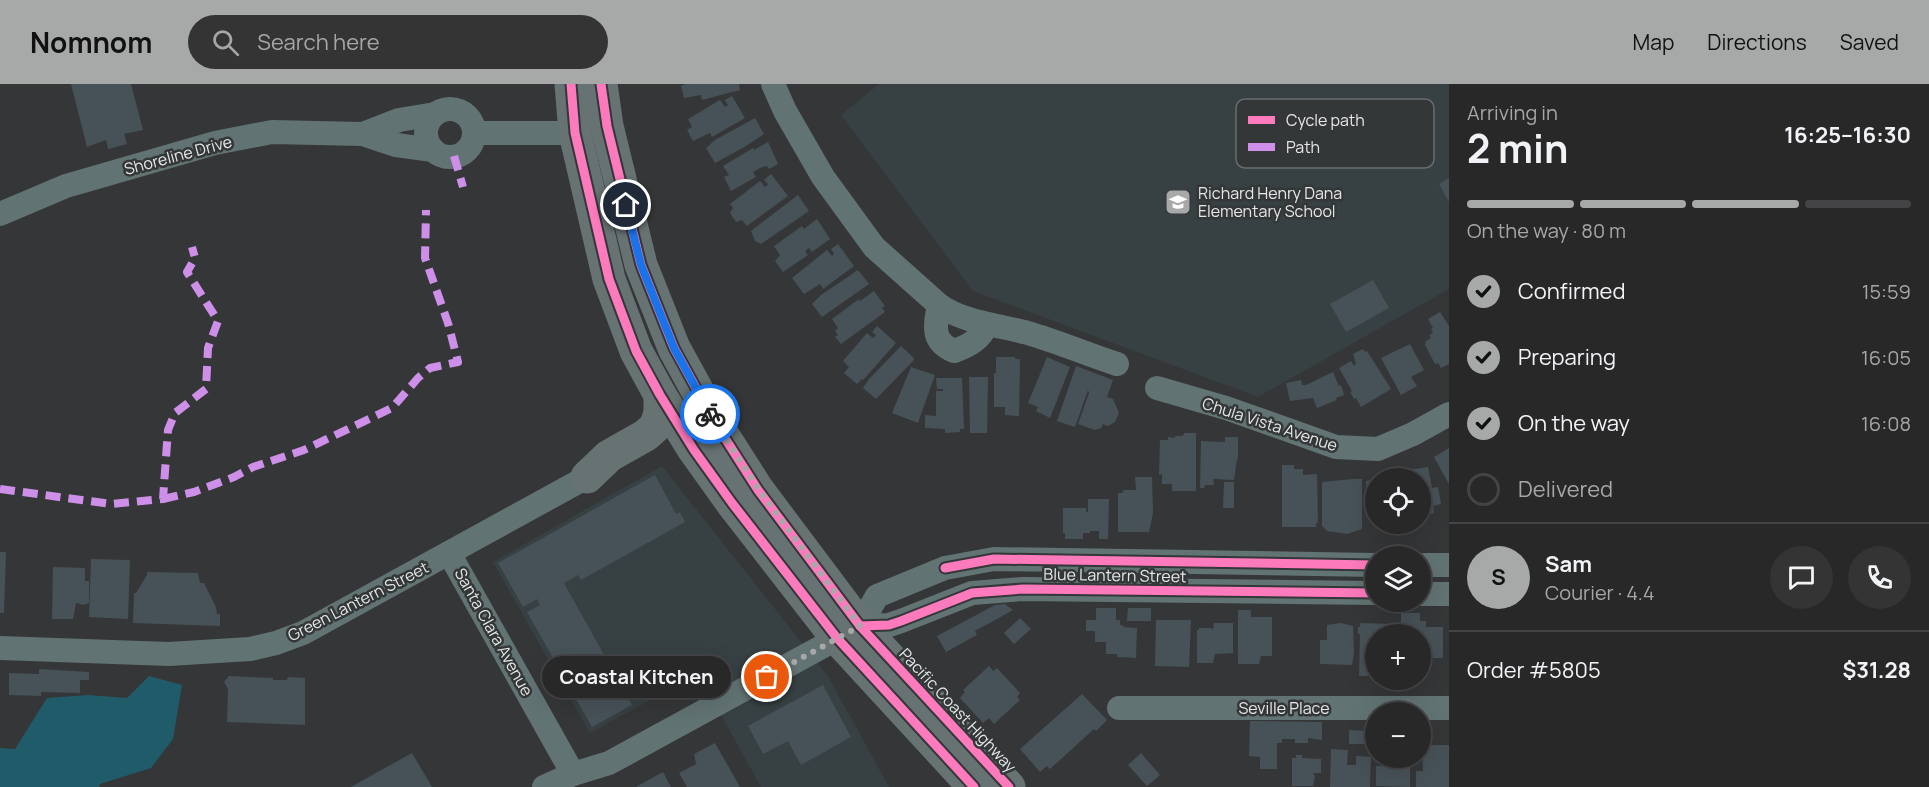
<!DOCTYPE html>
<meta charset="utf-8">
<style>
body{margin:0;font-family:Manrope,sans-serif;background:#343435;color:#f1f3f6;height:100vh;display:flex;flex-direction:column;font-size:22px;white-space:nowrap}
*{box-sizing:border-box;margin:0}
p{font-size:20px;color:#a5a6a8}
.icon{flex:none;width:33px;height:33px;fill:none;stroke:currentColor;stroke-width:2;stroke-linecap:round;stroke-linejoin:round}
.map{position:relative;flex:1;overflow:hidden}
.side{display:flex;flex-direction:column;background:#282829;width:480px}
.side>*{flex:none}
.tools{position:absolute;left:1365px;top:384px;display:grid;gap:12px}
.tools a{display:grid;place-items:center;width:66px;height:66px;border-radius:50%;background:#282829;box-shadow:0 6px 24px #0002,0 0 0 2px #444446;font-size:30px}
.pin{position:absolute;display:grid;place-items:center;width:51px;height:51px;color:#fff;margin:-26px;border:3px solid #fff;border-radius:50%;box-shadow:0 2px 6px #0007}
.courier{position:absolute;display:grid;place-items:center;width:60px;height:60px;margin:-30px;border:4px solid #1a73e8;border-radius:50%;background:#fff;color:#222;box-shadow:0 2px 8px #0007}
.bubble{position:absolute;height:42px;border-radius:21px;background:#282829;box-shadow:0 6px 24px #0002,0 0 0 2px #444446;font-size:20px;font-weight:700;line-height:42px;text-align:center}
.headline em{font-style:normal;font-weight:700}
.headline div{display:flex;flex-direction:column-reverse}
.headline{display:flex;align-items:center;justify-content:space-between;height:102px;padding:0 18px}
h1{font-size:39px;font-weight:700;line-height:45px}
.bar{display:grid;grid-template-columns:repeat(4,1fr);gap:9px 6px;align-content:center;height:72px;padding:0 18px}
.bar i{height:8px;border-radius:4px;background:#444446}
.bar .selected{background:#a7a9a9}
.bar p{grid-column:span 4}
.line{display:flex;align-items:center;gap:15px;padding:0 18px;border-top:2px solid #444446}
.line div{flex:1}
.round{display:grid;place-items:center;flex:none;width:63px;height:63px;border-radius:32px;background:#343435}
ol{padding:0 18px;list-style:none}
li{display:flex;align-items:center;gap:18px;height:66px}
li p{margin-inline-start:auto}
li .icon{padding:6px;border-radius:50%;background:#a7a9a9;color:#111;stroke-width:4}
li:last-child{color:#a5a6a8}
li i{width:33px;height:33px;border:3px solid #444446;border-radius:50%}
header{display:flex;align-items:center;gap:36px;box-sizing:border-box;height:84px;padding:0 30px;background:#a7a9a9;color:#111}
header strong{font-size:28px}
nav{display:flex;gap:33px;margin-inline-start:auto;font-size:21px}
.search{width:420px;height:54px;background:#343435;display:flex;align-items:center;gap:15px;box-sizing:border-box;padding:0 21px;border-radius:33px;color:#a5a6a8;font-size:22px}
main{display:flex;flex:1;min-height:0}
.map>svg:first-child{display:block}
.built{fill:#374042}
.green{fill:#205b6a}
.building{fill:#475258}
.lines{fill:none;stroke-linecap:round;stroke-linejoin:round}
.minor{stroke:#627373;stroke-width:24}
.highway{stroke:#677273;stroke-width:33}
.quiet{stroke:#ce8fe9;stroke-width:8;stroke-dasharray:15 8;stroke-linecap:butt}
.cycleway-casing{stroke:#343738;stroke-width:13}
.cycleway{stroke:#fd7abc;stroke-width:9}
.done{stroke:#a7a9a9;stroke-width:6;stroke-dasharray:0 10.8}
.route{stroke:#1a73e8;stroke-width:8}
.labels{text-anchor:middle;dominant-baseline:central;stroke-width:5;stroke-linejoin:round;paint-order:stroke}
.street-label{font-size:16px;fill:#e5e7e7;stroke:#343738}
.poi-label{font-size:16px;fill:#e5e7e7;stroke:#343738;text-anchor:start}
.key{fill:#343738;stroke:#696c6d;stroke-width:1.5}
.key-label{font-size:16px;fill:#e5e7e7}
</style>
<header>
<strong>Nomnom</strong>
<div class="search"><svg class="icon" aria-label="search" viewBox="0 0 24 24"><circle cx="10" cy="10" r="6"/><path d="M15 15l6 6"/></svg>Search here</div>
<nav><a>Map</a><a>Directions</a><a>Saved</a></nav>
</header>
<main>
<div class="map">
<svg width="1449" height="703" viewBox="0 0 1449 703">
<rect width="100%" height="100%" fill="#353637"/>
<g class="built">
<path d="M879,0H1449V205L1258,313L973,207L841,31Z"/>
<path d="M662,382L828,592L889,703H761L698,590L590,649L493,478Z"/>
</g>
<path class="green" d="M149,592L182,601L173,655L151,684L100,700L99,703H0V664L15,665L47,614L88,611L127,614Z"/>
<g class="building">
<path d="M71,0H131L143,46L124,50L127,60L108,65L106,56L87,63Z"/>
<path d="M686,0H739L740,6L702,16L701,11L684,14L681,2Z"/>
<path d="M732,12L745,34L712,53L710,49L693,57L687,46L692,43L688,35L720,16L725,23L728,21L725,16Z"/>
<path d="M755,34L764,50L746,62L715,79L706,64L715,56Z"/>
<path d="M768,58L778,80L769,85L767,82L760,84L753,88L756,93L731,107L724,93L729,91L723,82L753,64L754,66Z"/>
<path d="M771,90L788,112L747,142L742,136L736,138L730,129L733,124L730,120L760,97L765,103L768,100L764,96Z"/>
<path d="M1449,94V118L1439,100Z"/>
<path d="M798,111L809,127L761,160L755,157L751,147Z"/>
<path d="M817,135L830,155L812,168L809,164L805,167L808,171L783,188L775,177L780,171L774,162L802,142L804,145Z"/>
<path d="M838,160L854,182L823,205L820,200L804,210L792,194L827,166L832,172L834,170L831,165Z"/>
<path d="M858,186L869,200L822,233L812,220L821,211Z"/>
<path d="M1373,196L1389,224L1346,248L1330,220Z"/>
<path d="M874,207L885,222L882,224L885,228L841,260L835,253L838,251L835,247L838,244L832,235L859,215L860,217Z"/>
<path d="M1440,228L1449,242V280L1441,284L1438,279L1435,280L1425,261L1426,257L1431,254L1429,251L1433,249L1431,245L1433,244L1428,235Z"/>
<path d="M877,242L896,259L863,296L862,295L857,300L844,289L849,283L843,277L867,249L873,254L876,251L872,248Z"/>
<path d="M1410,260L1424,286L1411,293L1417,302L1401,311L1381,274Z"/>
<path d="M901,262L914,274L913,277L876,315L863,304L869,295Z"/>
<path d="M1363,265L1365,268L1367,267L1391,305L1361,323L1356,314L1354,315L1350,308L1352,307L1339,284L1351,277L1354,282L1356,280L1353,270Z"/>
<path d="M996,273H1015V275H1020L1019,332L1005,331V323H994V289H996Z"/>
<path d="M1047,273L1070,283L1050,334L1036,327L1038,323L1028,319Z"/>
<path d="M1076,282L1113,296L1107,313L1113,315L1119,329L1115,338L1108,342L1103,340L1101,344L1095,346L1078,340L1089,309L1088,306L1075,343L1057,337Z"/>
<path d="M911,283L935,291L918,339L892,329Z"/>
<path d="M1333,288L1339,302L1341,301L1344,311L1336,314L1337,316L1317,324L1313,314L1290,317L1286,299L1301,296L1302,301H1306Z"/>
<path d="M969,293H988L987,349H970Z"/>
<path d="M936,294H962L964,345H960V348L945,349V345L925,344V331L936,332V307H943V305H937Z"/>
<path d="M1184,349H1196V407H1172V400H1162V390L1159,391L1160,356H1168V353L1175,354V352H1183Z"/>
<path d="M1225,353H1238V375H1237L1234,396L1213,395L1214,401H1205L1204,404H1200L1201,357L1225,358Z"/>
<path d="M1449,364V400L1434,373Z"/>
<path d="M1282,381H1294V385H1303V391L1317,390L1318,439H1316V443H1282Z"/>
<path d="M1428,383L1432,404L1438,403L1441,420L1433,422L1434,429L1420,432V394L1387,393L1407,390V386Z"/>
<path d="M655,391L676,430L680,428L685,438L581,496L578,491L564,499L632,621L592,643L527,528L540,521L537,515L523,523L498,479Z"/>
<path d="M1135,393H1152L1153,429L1149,448H1118V409H1122L1124,406H1136Z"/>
<path d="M1353,395H1362V445L1347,450L1327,447L1322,442V398Z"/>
<path d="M1376,395V423L1369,425L1366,397Z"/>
<path d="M1224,398H1234V424H1223Z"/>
<path d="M1088,415H1109L1108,455H1099V447H1090V449H1083V455H1065V449H1063V424H1086V428H1088Z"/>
<path d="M0,468H6L4,529H0Z"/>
<path d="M91,475L130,476L128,535L89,533Z"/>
<path d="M53,483L85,484V497H89V519L83,521L76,519L73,535H52Z"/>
<path d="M147,488L198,489L200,499H204L216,523L217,530H220V542L133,539L134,509H136L147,491Z"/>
<path d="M1005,520L1013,526L975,547L977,551L946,568L937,552L995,521Z"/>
<path d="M1096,524H1116V536H1120V541H1123V543L1137,544L1136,574L1117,573V570H1106V558H1095V547H1086V536H1096Z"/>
<path d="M1128,524H1151V537H1127Z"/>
<path d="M1238,526H1251V533H1272V572H1261L1259,580H1238Z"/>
<path d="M1401,529H1420V537H1426V543H1443V574H1423V577H1420V550L1401,549Z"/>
<path d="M1020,534L1031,545L1014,560L1004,549Z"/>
<path d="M1156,536H1191L1189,583L1155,582Z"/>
<path d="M1214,539H1233V569L1215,570L1213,579H1197V546H1199V544H1211L1213,546Z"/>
<path d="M1341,539L1353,542L1354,569L1352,581L1320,580V556H1327V541Z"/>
<path d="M1360,539L1394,540V550H1376V592H1359L1360,550H1358V543H1360Z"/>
<path d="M989,582L993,587L997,584L1020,609L1017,613L1020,616L994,640L989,634L983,639L960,614L965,608L963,606Z"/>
<path d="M39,585L89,588V596H80V609L41,608V612L9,611V589L39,590Z"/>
<path d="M229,592L273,594V596H287L288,593L305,594V641L227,638L228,605L224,598Z"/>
<path d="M823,601L851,653L801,681L788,657L763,670L748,642Z"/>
<path d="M1082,610L1107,636L1096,647L1094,645L1050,685L1047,682L1040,688L1020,665Z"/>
<path d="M1250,637L1322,638V656L1308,654V659H1295V655H1282V659H1277V685H1260V673L1249,672Z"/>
<path d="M1349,646L1370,647V660H1349Z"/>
<path d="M715,659L740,703H687L679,689L696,680L694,670Z"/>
<path d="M1422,661H1449V703H1416V687H1423Z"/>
<path d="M1331,665L1348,666L1347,681H1356V672L1371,673L1370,703H1330Z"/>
<path d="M412,669L432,703H351L383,685Z"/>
<path d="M1141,669L1160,691L1147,702L1128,681Z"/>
<path d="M1296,671H1302V674L1321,675V689H1313L1315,692L1313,702H1292V674H1296Z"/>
<path d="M1382,674H1410V703L1376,702V682H1382Z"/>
<path d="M663,688L671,703H636Z"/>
</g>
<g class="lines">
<g class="minor">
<path d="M773,0L785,27L823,93L874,163L939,221C965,239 998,241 1028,249C1058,258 1087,270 1117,280"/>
<circle cx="450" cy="49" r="24"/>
<path d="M475,49H575"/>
<path d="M363,50L399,36L435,30"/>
<path d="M0,130L66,102L215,59L272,48L363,50L396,61L433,66"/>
<path d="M939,221C935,242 931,257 954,267C969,262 981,255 987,240"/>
<path d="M1157,304L1226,324L1336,363L1378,365L1413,350L1449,330"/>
<path d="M449,469L573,690"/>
<path d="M1420,481H1449"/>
<path d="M1420,510H1449"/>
<path d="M860,542L877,512L945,484L994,475L1376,481"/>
<path d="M0,564L169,570L250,565L276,559L303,549L587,393"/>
<path d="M1119,624H1449"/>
<path d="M544,703L573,690L609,679L860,542L889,541L901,537L972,509L1023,505L1376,509"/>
</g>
<g class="highway">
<path d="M571,0L575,49L609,195L636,267L660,311L694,366L732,419L837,554L974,703"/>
<path d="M601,0L607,42L641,181L674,264L714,337L758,406L860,542L1009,703"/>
<path d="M587,393L609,372L646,351L656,342L660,328V311"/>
</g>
<g class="quiet">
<path d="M454,72L463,103"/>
<path d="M0,405L111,420L163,415L168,346L175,329L206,305L208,264L218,237L187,188L195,174L192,163"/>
<path d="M163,415L194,408L234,393L253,383L304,366L392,324L418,294L430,284L458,278L448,239L425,174L426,126"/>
</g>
<g class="cycleway-casing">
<g id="cycleway">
<path d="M571,0L575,49L609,195L636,267L660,311L694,366L732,419L837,554L974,703"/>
<path d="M601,0L607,42L641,181L674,264L714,337L758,406L860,542L1009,703"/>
<path d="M945,484L994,475L1376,481"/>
<path d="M860,542L889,541L901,537L972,509L1023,505L1376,509"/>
</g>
</g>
<use href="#cycleway" class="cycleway"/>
</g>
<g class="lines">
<path class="done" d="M710,330L759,406L860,542L767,593"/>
<path class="route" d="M626,121L641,181L674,264L710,330"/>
</g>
<defs>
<g id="school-square" transform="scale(1.35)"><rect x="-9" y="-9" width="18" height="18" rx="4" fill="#a7a9a9" stroke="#343738"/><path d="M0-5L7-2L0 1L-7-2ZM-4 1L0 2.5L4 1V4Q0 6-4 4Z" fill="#fff"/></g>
</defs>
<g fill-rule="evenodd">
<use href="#school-square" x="1178" y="118"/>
</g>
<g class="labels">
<g class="street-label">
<text transform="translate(178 71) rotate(-15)">Shoreline Drive</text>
<text transform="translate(1270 340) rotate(18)">Chula Vista Avenue</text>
<text transform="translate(1115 491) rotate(1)">Blue Lantern Street</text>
<text transform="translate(358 517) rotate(-27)">Green Lantern Street</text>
<text transform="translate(494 548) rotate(61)">Santa Clara Avenue</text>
<text x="1284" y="624">Seville Place</text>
<text transform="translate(958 626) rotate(47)">Pacific Coast Highway</text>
</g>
<g class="poi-label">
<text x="1198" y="109">Richard Henry Dana<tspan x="1198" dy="18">Elementary School</tspan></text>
</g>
</g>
<rect x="1236" y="15" width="198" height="69" rx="9" class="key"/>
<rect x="1248" y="32" width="27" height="8" fill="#fd7abc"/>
<rect x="1248" y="59" width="27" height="8" fill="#ce8fe9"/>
<g class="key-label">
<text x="1286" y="42">Cycle path</text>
<text x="1286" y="69">Path</text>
</g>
</svg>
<div class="tools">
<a><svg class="icon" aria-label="locate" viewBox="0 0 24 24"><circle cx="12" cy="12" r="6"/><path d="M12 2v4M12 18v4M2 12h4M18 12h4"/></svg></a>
<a><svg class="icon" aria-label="layers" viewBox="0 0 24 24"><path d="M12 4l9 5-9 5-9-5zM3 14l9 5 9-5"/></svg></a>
<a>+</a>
<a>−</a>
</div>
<div class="pin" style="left:767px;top:593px;background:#ea580c"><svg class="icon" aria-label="bag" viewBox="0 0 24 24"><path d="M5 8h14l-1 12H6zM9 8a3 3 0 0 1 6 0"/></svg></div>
<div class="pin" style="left:626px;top:121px;background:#1f2937"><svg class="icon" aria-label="home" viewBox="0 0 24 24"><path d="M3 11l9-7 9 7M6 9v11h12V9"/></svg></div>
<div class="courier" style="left:710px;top:330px"><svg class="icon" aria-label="bike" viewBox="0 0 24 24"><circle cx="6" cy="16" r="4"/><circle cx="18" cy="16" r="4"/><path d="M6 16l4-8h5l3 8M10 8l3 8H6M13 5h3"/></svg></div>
<div class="bubble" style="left:542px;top:572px;width:189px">Coastal Kitchen</div>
</div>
<section class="side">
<div class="headline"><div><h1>2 min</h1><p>Arriving in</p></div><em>16:25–16:30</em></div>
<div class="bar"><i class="selected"></i><i class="selected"></i><i class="selected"></i><i></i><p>On the way · 80 m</p></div>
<ol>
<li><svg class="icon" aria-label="check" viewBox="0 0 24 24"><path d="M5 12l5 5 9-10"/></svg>Confirmed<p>15:59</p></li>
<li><svg class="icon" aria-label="check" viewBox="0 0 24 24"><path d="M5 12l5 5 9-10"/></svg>Preparing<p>16:05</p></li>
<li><svg class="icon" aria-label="check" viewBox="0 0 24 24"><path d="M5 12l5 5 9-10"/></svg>On the way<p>16:08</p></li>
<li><i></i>Delivered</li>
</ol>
<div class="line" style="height:108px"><b class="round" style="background:#a7a9a9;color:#111">S</b><div><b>Sam</b><p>Courier · 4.4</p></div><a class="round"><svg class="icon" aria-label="chat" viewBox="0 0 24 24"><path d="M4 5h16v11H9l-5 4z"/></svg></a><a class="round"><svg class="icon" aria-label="phone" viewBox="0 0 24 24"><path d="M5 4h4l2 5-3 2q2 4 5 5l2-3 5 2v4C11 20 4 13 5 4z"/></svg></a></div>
<div class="line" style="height:78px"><div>Order #5805</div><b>$31.28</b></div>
</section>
</main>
